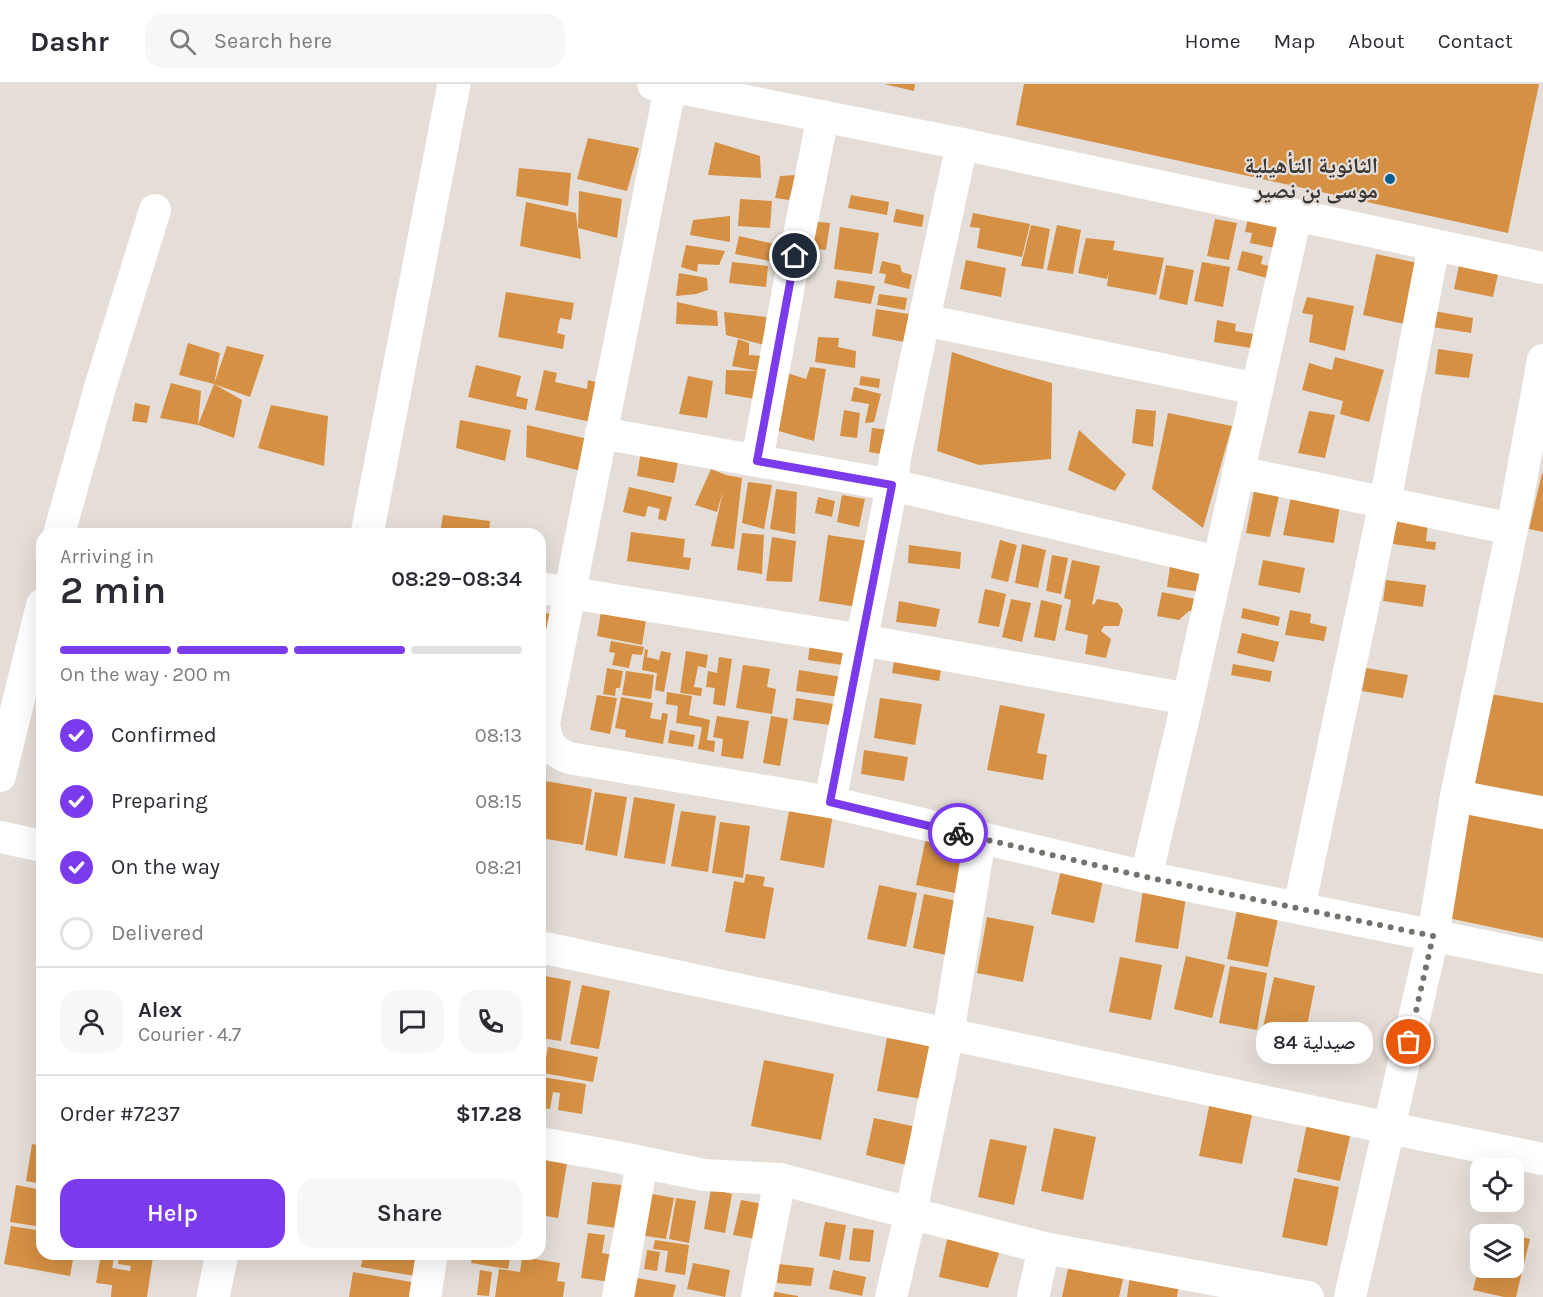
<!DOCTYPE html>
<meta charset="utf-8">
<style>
body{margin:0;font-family:Karla,"Noto Naskh Arabic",sans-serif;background:#f7f7f7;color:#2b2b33;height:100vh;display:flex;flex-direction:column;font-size:22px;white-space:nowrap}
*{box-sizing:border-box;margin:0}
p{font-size:20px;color:#7c7c81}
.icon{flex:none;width:33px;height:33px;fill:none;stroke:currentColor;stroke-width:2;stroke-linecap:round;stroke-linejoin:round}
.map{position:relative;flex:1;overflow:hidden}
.sheet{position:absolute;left:36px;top:444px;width:510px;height:732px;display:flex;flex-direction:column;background:#fff;border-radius:18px;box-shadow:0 6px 24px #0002}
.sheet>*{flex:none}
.buttons{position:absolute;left:1470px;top:1074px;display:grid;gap:12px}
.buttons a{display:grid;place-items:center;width:54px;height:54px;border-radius:12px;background:#fff;box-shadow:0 6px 24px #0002;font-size:30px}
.pin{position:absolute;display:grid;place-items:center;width:51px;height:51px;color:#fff;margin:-26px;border:3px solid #fff;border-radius:50%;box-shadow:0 2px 6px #0007}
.courier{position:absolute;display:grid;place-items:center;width:60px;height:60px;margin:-30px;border:4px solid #7c3aed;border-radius:50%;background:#fff;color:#222;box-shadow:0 2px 8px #0007}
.bubble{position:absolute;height:42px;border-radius:18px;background:#fff;box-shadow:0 6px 24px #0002;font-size:20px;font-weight:600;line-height:42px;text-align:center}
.summary em{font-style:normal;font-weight:600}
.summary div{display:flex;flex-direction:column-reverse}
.summary{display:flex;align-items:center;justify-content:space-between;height:102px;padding:0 24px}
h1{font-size:39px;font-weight:600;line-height:45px}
.bar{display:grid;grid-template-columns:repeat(4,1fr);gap:9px 6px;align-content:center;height:72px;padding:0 24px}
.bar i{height:8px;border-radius:4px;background:#e1e1e2}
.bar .active{background:#7c3aed}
.bar p{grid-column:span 4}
.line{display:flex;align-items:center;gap:15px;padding:0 24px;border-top:2px solid #e1e1e2}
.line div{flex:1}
.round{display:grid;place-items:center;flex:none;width:63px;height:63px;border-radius:18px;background:#f7f7f7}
ol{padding:0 24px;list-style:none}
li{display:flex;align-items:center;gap:18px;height:66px}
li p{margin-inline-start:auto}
li .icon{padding:6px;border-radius:50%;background:#7c3aed;color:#fff;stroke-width:4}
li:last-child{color:#7c7c81}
li i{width:33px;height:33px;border:3px solid #e1e1e2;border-radius:50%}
.action{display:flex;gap:12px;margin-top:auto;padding:12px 24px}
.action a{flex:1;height:69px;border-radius:18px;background:#7c3aed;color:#fff;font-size:24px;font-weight:600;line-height:69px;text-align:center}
.action a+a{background:#f7f7f7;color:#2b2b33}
header{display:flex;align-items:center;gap:36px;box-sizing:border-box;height:84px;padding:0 30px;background:#fff;border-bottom:2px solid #e1e1e2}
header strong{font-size:28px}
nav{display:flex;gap:33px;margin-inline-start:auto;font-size:21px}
.search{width:420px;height:54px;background:#f7f7f7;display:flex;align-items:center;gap:15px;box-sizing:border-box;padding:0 21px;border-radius:18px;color:#7c7c81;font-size:22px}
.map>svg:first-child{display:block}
.building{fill:#d59044}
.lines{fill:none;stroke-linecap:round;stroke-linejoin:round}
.minor{stroke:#fff;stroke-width:32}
.secondary{stroke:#fff;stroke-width:33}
.done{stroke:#75716d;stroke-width:6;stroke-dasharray:0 10.8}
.route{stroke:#7c3aed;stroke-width:8}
.poi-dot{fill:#065f90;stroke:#e5ded8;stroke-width:2}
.labels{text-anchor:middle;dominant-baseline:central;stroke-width:4.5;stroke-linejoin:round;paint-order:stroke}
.poi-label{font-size:22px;font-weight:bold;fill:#393633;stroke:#e5ded8;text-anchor:end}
</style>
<header>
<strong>Dashr</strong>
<div class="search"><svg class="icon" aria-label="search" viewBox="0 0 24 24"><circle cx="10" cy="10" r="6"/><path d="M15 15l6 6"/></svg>Search here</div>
<nav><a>Home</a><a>Map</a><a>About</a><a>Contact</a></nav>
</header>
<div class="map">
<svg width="1543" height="1213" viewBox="0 0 1543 1213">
<rect width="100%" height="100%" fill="#e5ded8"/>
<g class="building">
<path d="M884,0H915L914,7Z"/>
<path d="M1024,0H1539L1508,149L1016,41Z"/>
<path d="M588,54L639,64L627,107L577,95Z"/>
<path d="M715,58L760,72L761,94L708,91Z"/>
<path d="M519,84L571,89L568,122L516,112Z"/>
<path d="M796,91L789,116L775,114L780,92Z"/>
<path d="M579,107L622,115L617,154L578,144Z"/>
<path d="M851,111L889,118L887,131L848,124Z"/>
<path d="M740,115L772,117L770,144L738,142Z"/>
<path d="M526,118L576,129L581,175L520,162Z"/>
<path d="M896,125L924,131L922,143L893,138Z"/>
<path d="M973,129L1030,140L1022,173L977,164L980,144L970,143Z"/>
<path d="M730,132V158L690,151L693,136Z"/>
<path d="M1248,134L1285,142L1280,165L1250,159L1252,149L1245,148Z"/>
<path d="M1215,135L1237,139L1229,176L1207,172Z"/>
<path d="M808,137L830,139L826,166L804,163Z"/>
<path d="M1031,141L1050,145L1043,185L1021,182Z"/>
<path d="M1057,141L1081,146L1073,190L1047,186Z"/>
<path d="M840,143L879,149L872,190L834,185Z"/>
<path d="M739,152L774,160L770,177L735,170Z"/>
<path d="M1086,154L1115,157L1113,166L1164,174L1156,211L1107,202L1109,187L1107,195L1078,189Z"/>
<path d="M686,161L725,167L719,181L698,180L697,188L681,183Z"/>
<path d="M1242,167L1263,172L1261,180L1277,184L1274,196L1237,186Z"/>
<path d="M1376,170L1422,180L1409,241L1363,231Z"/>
<path d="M966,176L1006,184L1001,213L960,205Z"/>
<path d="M882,177L900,181L902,188L912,191L909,205L884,199L886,190L879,189Z"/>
<path d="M1460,177L1499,185L1493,213L1454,205Z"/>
<path d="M732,178L768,182L766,203L729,199Z"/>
<path d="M1202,178L1230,183L1223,223L1194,217Z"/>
<path d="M1166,181L1194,186L1187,221L1159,215Z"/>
<path d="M679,189L707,194L708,206L696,210L676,212Z"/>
<path d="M837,196L875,202L871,220L834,214Z"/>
<path d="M506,208L574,219L571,236L560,234L557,249L565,251L563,265L498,253Z"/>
<path d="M879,210L907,214L905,226L877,221Z"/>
<path d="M1307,213L1354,222L1345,267L1309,258L1313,231L1302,229Z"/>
<path d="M677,218L717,227L718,242L676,240Z"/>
<path d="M876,225L915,231L910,259L872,252Z"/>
<path d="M1434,227L1473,234L1471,249L1432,243Z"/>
<path d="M724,228L766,233L764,261L726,251Z"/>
<path d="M1217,236L1236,240L1235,247L1253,250L1251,264L1214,258Z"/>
<path d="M818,253L839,254L838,263L856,267L855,284L815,278Z"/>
<path d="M738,255L749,259V271L763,272L758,287L732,282Z"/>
<path d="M188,259L220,269L214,300L227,262L264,271L250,313L214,300L242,316L234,354L198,341L214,300L179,291Z"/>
<path d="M1438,265L1473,270L1469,294L1435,290Z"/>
<path d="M952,268L997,283L1052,299L1051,375L979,381L937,367Z"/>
<path d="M1335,273L1384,286L1369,338L1340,330L1343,317L1302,306L1309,279L1332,286Z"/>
<path d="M476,281L521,292L516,312L528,315L526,326L468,313Z"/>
<path d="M810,283L826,285L814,357L775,346L787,289L806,295Z"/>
<path d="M544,286L557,289L555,298L587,305L588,296L599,299L591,338L535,326Z"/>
<path d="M726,286L758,287L755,315L725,310Z"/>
<path d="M688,292L713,297L707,334L679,330Z"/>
<path d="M861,292L880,295L879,304L859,301Z"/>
<path d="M171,299L201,307L198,341L160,334Z"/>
<path d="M854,303L881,310L874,338L865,339L869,320L851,317Z"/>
<path d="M135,319L150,322L147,339L132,337Z"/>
<path d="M271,321L328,332L324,382L258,364Z"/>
<path d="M1136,325L1156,327L1153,363L1132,359Z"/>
<path d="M844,326L860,329L857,354L840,352Z"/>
<path d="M1309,327L1335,331L1325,374L1298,369Z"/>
<path d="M1168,329L1232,342L1203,444L1152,405Z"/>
<path d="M460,336L511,346L505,377L456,364Z"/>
<path d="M527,341L588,355L581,387L526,373Z"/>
<path d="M872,344L891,346L887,371L869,368Z"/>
<path d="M1079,346L1126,390L1115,407L1068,386Z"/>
<path d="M641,367L679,373L674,399L637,392Z"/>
<path d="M711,385L726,391L742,394L734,465L711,462L723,407L717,428L695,421Z"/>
<path d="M1542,389L1543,390V448L1529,445Z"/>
<path d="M748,398L772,401L764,445L742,439Z"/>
<path d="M629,403L672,413L666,437L658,435L660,425L648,422L645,433L623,428Z"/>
<path d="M776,405L797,408L795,450L770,445Z"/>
<path d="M1254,407L1279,412L1270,453L1246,449Z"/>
<path d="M842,411L865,415L859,443L837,438Z"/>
<path d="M818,413L835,417L832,433L815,429Z"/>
<path d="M1291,413L1340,421L1334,459L1283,451Z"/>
<path d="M443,431L490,437L489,450H440Z"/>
<path d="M1397,434L1428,438L1426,457L1436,458L1435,466L1393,460Z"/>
<path d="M631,448L685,455L683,473L691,474L689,486L627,477Z"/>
<path d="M742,449L764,451L762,490L737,486Z"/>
<path d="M828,451L868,457L858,523L819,517Z"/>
<path d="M772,453L796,457L792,498L766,497Z"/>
<path d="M1000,456L1017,461L1008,498L991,494Z"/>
<path d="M1022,460L1046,466L1038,504L1015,499Z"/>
<path d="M909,461L961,468L960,485L908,479Z"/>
<path d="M1052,471L1068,474L1061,510L1046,507Z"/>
<path d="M1072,476L1100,482L1092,520L1094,521L1097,515L1118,519L1123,526L1119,542H1104L1101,547L1111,555L1106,574L1085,570L1088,551L1065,546L1071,516L1064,514Z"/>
<path d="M1171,476L1204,487L1201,508L1167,503Z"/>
<path d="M1263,476L1305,484L1300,509L1258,501Z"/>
<path d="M1386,496L1426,501L1423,523L1383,517Z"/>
<path d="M985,505L1006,510L999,543L978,539Z"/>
<path d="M1162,508L1205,517L1202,529L1189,527L1179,536L1157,532Z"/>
<path d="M1011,515L1031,519L1022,558L1002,553Z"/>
<path d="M1041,516L1062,521L1055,557L1034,553Z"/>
<path d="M899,517L940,525L936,543L896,538Z"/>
<path d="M1243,524L1280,533L1278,542L1241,534Z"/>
<path d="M1290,526L1311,530L1310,539L1327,543L1324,557L1285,551Z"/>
<path d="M540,528L555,531L540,586Z"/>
<path d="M601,528L646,536L642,561L597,552Z"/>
<path d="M1242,549L1279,558L1274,578L1237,569Z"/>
<path d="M811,553L852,559L849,582L808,576Z"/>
<path d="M611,557L644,563L642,571L632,570L629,584L612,581L615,569L609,568Z"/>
<path d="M645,565L648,566L647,573L659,576L661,567L671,569L664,608L655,606L657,589L642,586Z"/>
<path d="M896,566L943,574L939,597L892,589Z"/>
<path d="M686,567L708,571L706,584L698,582L694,603L702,604L701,612L680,609Z"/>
<path d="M719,573L732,575L725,622L713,620L715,604L706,603L708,587L717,589Z"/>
<path d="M1233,580L1272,587L1270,598L1231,591Z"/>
<path d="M743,581L770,585L767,603L776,605L772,630L736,624Z"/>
<path d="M607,584L623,587L620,604H616L615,612L603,610Z"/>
<path d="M1366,584L1408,591L1403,614L1362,607Z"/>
<path d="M799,586L842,593L839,613L796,607Z"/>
<path d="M626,587L654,591L651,615L622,611Z"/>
<path d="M667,608L692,612L689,631L710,636L707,656L715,657L714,668L698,665L702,643L676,639L678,622L666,620Z"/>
<path d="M1490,610L1543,619V712L1473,699Z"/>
<path d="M597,611L617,614L610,650L590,646Z"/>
<path d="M621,613L653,619L650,634L661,636L662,629L668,630L663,660L625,653L626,646L615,644Z"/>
<path d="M796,614L840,621L837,642L793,636Z"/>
<path d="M880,614L922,620L915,661L874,654Z"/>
<path d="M1000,621L1045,630L1037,669L1047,671L1043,696L987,686Z"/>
<path d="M717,632L749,637L743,675L721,672L723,655L713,653Z"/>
<path d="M771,632L788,635L780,682L763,679Z"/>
<path d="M670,646L695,651L693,663L668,659Z"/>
<path d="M864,666L908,673L904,697L861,690Z"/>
<path d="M545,697L592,705L583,761L540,754V723Z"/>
<path d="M595,708L627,713L617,772L585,766Z"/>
<path d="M634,713L675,720L665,780L624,774Z"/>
<path d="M790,722L833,730L824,784L780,776Z"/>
<path d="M681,727L716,732L708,788L671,782Z"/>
<path d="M1469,729L1543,743V854L1448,834Z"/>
<path d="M720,738L750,742L743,794L712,789Z"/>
<path d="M926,754L970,764L960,810L916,801Z"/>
<path d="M1063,777L1105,786L1094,839L1051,830Z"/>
<path d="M746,790L765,793L763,802L774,804L765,855L725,848L734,797L744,799Z"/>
<path d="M879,801L917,809L906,863L867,855Z"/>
<path d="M1143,806L1186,813L1178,865L1135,858Z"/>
<path d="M924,810L962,818L951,872L913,864Z"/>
<path d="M1238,821L1279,830L1268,883L1227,875Z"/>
<path d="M987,833L1034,842L1023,898L977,889Z"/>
<path d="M1186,872L1225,881L1212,934L1174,925Z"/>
<path d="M1120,873L1162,881L1151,936L1109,928Z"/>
<path d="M1230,882L1267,889L1257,946L1219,939Z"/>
<path d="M540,891L571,897L561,957L540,954Z"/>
<path d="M1274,893L1315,902L1304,957L1262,948Z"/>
<path d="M582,901L610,907L599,965L570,960Z"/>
<path d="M887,954L931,962L922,1015L877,1007Z"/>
<path d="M548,963L598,973L593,998L543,989Z"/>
<path d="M764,976L834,990L821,1056L751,1042Z"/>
<path d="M542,993L586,1000L582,1030L558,1026L560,1009L553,1008L550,1025L540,1024V1004Z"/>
<path d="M1211,1013L1254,1021L1242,1080L1199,1072Z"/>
<path d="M1309,1030L1353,1039L1340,1097L1297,1088Z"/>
<path d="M874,1034L917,1043L906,1081L866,1071Z"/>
<path d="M1054,1044L1096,1053L1083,1116L1041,1107Z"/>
<path d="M990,1055L1027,1062L1014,1121L978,1113Z"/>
<path d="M32,1060L42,1062V1100L26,1097Z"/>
<path d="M540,1074L567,1079L558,1134L540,1131Z"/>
<path d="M1294,1094L1339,1103L1327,1162L1282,1153Z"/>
<path d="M592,1098L622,1101L617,1144L587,1140Z"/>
<path d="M16,1101L42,1106V1143L10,1138Z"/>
<path d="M711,1105L732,1110L725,1149L704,1145Z"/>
<path d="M647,1109L674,1114L666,1155L639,1151Z"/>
<path d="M676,1114L696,1117L689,1159L669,1155Z"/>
<path d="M741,1116L763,1120L756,1155L733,1151Z"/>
<path d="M825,1138L846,1141L840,1176L819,1172Z"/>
<path d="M11,1142L42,1147V1170H74L70,1192L4,1180Z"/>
<path d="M853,1144L874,1146L870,1178L849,1176Z"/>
<path d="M1487,1145L1507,1150H1486Z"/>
<path d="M588,1149L605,1151L602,1169L615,1171L611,1198L581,1194Z"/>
<path d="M948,1151L1001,1163L988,1204L939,1193Z"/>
<path d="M1514,1151L1530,1155L1516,1213H1504L1473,1206L1480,1179V1184H1514Z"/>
<path d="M655,1156L689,1161L685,1191L665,1188L668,1167L653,1165Z"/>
<path d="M647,1166L660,1168L657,1187L644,1185Z"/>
<path d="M101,1170H115L112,1184L130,1187L131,1182L118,1180L119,1170H134L153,1173L147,1213H111L112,1201L96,1199Z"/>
<path d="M363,1170H419L415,1192L361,1183Z"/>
<path d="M473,1170H511L508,1185L471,1179Z"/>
<path d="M522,1173L560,1179L557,1197L565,1198L563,1213H495L499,1185L520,1188Z"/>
<path d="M693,1179L730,1186L725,1213L687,1205Z"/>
<path d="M779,1180L814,1184L811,1202L777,1199Z"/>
<path d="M1069,1180L1124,1191L1119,1213H1062Z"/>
<path d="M480,1186L492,1188L489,1212L477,1211Z"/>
<path d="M833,1186L866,1193L862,1212L829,1205Z"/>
<path d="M353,1188L417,1199L414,1213H349Z"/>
<path d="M1130,1192L1179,1201L1177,1213H1127Z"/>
<path d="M637,1194L676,1201L673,1213H633Z"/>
<path d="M770,1207L798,1212V1213H769Z"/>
</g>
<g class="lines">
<g class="minor">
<path d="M653,0L670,4H680L962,60L1543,184"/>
<path d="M670,4L544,639C547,659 549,666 569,674L830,718L1146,793L1543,874"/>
<path d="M924,236L1257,305"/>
<path d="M601,349L892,401L1218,478"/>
<path d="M757,377L790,196L823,32"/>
<path d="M1238,388L1512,445"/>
<path d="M59,450L101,300L155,126"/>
<path d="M540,504L862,556L1188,615"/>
<path d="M0,692L42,521"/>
<path d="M1456,712L1543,729"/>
<path d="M830,718L892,401L895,374L924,236L962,60"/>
<path d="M0,753L42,762"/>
<path d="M1146,793L1188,615L1296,131"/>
<path d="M1299,824L1385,418L1434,161"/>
<path d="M540,863L1389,1044L1543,1075"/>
<path d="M540,1059L612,1072L704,1091L780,1095L1044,1164L1308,1213"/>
<path d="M425,1213L432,1170"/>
<path d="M618,1213L642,1078"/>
<path d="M757,1213L780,1095"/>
<path d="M891,1213L911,1128L948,950L980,754"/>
<path d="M1033,1213L1044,1164"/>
<path d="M1350,1213L1433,852L1456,712L1512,445L1543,276"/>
</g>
<g class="secondary">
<path d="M367,450L454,0"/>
<path d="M213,1213L222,1170"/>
</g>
</g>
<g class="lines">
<path class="done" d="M958,749L1146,793L1433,852L1409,958"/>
<path class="route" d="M795,172L757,377L892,401L830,718L958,749"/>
</g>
<circle class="poi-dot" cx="1390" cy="95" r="6"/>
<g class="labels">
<g class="poi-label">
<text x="1378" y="82">الثانوية التأهيلية<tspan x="1378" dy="25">موسى بن نصير</tspan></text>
</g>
</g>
</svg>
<div class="buttons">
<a><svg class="icon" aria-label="locate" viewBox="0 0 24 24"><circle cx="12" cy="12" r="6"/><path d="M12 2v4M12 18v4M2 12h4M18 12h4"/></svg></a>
<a><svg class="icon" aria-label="layers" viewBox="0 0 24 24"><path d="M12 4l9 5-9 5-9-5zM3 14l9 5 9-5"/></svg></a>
</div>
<div class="pin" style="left:1409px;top:958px;background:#ea580c"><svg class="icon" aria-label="bag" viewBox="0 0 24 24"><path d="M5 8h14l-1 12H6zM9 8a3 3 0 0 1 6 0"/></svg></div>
<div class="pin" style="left:795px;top:172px;background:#1f2937"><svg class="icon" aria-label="home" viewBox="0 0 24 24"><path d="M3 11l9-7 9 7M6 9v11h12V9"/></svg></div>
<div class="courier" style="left:958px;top:749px"><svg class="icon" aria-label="bike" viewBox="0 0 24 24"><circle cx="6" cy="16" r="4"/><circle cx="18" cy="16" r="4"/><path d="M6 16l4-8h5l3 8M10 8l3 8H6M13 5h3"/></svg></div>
<div class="bubble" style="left:1256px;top:938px;width:117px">84 صيدلية</div>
<section class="sheet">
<div class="summary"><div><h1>2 min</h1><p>Arriving in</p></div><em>08:29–08:34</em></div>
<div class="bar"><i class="active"></i><i class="active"></i><i class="active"></i><i></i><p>On the way · 200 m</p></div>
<ol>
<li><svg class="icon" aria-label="check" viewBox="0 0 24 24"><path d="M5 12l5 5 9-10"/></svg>Confirmed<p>08:13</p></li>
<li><svg class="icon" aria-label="check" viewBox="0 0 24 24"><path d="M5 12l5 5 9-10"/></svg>Preparing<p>08:15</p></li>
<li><svg class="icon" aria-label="check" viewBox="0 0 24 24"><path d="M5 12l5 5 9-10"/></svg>On the way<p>08:21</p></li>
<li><i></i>Delivered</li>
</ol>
<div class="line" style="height:108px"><a class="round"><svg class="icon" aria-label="person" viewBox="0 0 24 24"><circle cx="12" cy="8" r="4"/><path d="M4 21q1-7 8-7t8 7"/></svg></a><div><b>Alex</b><p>Courier · 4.7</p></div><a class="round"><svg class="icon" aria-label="chat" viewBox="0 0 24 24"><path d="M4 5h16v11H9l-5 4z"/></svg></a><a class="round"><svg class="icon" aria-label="phone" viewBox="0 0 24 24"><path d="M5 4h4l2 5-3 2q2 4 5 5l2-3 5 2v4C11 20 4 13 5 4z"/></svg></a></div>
<div class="line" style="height:78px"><div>Order #7237</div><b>$17.28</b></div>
<div class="action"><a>Help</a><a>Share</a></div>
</section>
</div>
